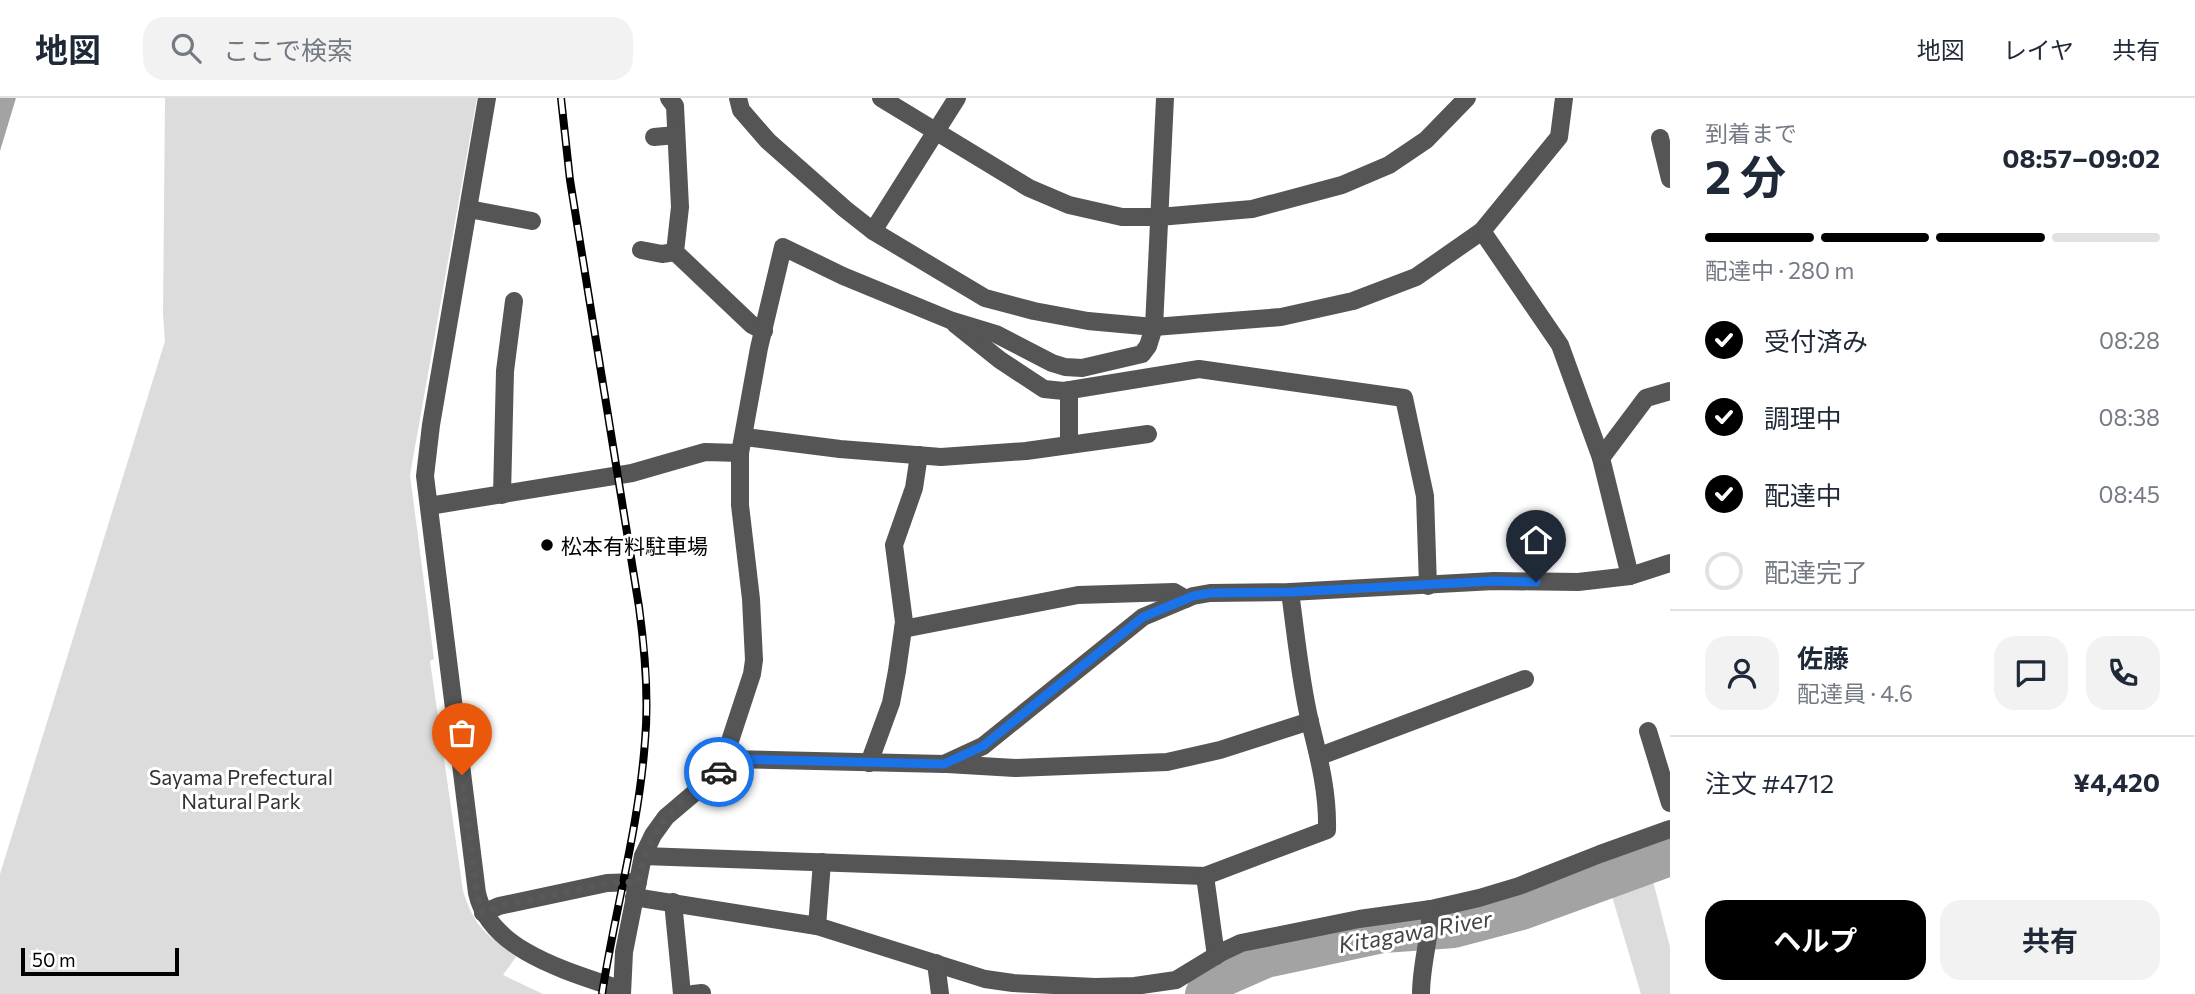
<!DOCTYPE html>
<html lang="ja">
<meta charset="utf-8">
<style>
body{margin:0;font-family:Commissioner,"Noto Sans JP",sans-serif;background:#f2f2f3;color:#1f2937;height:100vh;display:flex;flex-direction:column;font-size:26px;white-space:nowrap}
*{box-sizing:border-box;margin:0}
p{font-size:23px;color:#747a83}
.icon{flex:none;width:38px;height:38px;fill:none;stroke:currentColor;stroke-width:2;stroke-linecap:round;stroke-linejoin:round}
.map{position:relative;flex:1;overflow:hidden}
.details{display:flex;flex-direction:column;background:#fff;width:525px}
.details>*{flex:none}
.scale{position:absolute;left:21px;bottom:18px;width:158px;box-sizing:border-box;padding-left:7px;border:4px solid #000;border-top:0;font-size:19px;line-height:24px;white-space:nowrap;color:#000;-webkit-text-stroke:5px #fff;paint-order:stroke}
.pin{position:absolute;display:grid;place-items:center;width:60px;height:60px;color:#fff;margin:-72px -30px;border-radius:50% 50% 50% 0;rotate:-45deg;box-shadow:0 0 7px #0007}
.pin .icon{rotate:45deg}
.courier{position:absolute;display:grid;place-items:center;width:70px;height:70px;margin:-35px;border:5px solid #1a73e8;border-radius:50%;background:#fff;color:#222;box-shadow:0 2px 9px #0007}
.overview em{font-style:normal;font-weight:700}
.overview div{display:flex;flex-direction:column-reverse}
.overview{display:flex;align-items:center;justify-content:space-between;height:119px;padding:0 35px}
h1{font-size:46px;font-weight:700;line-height:52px}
.bar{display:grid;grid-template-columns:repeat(4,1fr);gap:10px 7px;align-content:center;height:84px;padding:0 35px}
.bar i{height:9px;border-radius:5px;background:#e0e1e3}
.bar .on{background:#000}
.bar p{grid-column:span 4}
.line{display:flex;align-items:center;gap:18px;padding:0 35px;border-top:2px solid #e0e1e3}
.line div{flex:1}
.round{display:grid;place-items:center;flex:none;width:74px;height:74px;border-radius:21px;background:#f2f2f3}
ol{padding:0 35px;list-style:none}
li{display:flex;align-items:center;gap:21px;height:77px}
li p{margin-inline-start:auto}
li .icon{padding:7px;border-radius:50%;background:#000;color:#fff;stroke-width:4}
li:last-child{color:#747a83}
li i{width:38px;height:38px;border:4px solid #e0e1e3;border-radius:50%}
.primary-button{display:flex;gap:14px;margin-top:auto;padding:14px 35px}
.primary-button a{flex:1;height:80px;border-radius:21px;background:#000;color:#fff;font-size:28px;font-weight:700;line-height:80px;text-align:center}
.primary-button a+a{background:#f2f2f3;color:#1f2937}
header{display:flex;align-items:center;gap:42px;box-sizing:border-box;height:98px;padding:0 35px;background:#fff;border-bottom:2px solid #e0e1e3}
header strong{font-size:33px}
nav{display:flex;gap:38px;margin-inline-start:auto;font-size:24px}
.search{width:490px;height:63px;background:#f2f2f3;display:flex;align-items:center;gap:18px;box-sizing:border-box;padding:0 24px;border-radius:21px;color:#747a83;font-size:26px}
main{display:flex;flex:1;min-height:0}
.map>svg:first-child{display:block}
.green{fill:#dcdcdc}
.water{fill:#a3a3a3}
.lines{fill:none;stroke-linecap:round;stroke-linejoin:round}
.river{stroke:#a3a3a3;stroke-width:38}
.minor{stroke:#555;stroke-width:18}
.rail-casing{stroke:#000;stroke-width:8}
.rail{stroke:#fff;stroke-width:5;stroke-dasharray:16;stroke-linecap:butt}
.done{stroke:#595959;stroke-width:7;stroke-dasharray:0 12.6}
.route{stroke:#1a73e8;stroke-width:9}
.poi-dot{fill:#000;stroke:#fff;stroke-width:2.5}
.labels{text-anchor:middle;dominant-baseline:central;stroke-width:6;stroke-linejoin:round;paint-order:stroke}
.poi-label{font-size:21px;fill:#000;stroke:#fff;text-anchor:start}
.park-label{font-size:21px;fill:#333;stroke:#fff}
.water-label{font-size:23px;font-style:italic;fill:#444;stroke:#fff}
</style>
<header>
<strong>地図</strong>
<div class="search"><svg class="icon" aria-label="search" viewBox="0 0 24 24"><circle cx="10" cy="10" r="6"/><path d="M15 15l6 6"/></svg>ここで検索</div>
<nav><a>地図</a><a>レイヤ</a><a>共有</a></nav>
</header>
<main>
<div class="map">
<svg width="1670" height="896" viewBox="0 0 1670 896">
<rect width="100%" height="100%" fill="#fff"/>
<g class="green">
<path d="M165,0H477L410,377L434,561L430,563L463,793C475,831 486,835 516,859L503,877L543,896H0V776L165,243L163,217Z"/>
<path d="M1653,783L1670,849V896H1641L1611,795Z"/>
</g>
<path class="water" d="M0,0H16L0,53Z"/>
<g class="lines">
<path class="river" d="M1204,896L1218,882L1266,861L1383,836L1454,831L1522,813L1670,759"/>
<g class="minor">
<path d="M487,0L431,327L425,378L477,795C490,854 571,874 622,892"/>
<path d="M669,0L675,8L680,109L675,154L752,227L764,233"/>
<path d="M738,0L741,12L768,43L845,111L873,133L985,200L1034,213L1088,223L1154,229L1281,219L1353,203L1416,179L1482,133L1559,39L1564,0"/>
<path d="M881,0L1029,90L1069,107L1122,119H1159L1252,111L1342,87L1389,67L1426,42L1467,0"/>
<path d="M654,39L676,37"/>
<path d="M1660,40L1670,81"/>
<path d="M469,111L532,123"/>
<path d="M873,133L957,0"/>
<path d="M1482,133L1560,247L1601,360L1630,478"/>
<path d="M641,152L662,156L675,154"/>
<path d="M955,226L1000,262L1044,291L1064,293L1199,271L1404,300L1425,398L1428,488"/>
<path d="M745,339L840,351L941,359L1026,353L1148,336"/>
<path d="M1069,347V292"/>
<path d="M1601,360L1646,300L1670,293"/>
<path d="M502,397L505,273L514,203"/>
<path d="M429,408L632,375L705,354L740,355"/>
<path d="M903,531L1078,497L1174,494L1186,501"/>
<path d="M1648,633L1670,705"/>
<path d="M1320,658L1525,581"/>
<path d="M727,661L944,666L983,648L1143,519L1193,498L1210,495L1290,494L1494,483L1578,484L1630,478L1670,465"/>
<path d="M869,665L891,605L897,573L904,524L894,447L914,390L919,357"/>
<path d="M947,666L1015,670L1167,664L1220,652L1310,623"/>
<path d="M643,758L1205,778L1327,732C1328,694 1319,660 1310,624C1300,582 1296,537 1290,494"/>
<path d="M1205,778L1216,858"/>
<path d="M634,799L817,828L985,881L1013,885L1095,889L1135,888L1176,882L1222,854L1241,845L1359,821L1431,811L1479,800L1519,788L1600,756L1670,731"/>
<path d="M673,804L682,896"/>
<path d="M483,815L499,808L607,785L638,784"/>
<path d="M817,828L822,764"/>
<path d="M936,865L940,896"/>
<path d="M622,896L624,854L643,758L653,737L666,719L719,674L727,661L728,649L752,576L754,562L751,501L740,407V355L759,250L783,149L843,178L950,222L996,236L1052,265L1065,269L1082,270L1142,256L1148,248L1154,229L1165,0"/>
<path d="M693,896L702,895"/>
<path d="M1421,896C1421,867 1430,840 1431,811"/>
</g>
<g class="rail-casing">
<path id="rail" d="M561,0L570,82L639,509C645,553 649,598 645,643C639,728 615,812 602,896"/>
</g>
<use href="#rail" class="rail"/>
</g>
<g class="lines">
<path class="done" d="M462,677L477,795L483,815L499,808L607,785L638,784C650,726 674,708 719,674"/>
<path class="route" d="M719,674L727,661L944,666L983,648L1143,519L1193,498L1210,495L1290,494L1494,483L1536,484"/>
</g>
<circle class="poi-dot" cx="547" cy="447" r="7"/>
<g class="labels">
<g class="poi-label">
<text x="561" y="447">松本有料駐車場</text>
</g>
<g class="park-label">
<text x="241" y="678">Sayama Prefectural<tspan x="241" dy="24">Natural Park</tspan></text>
</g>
<g class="water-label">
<text transform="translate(1415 833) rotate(-10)">Kitagawa River</text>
</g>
</g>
</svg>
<div class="scale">50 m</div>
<div class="pin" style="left:462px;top:677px;background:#ea580c"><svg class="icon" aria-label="bag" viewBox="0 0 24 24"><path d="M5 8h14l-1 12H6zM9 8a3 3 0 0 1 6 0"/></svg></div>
<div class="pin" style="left:1536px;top:484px;background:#1f2937"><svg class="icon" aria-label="home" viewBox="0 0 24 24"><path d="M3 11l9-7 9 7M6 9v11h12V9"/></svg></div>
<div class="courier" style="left:719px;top:674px"><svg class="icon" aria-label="car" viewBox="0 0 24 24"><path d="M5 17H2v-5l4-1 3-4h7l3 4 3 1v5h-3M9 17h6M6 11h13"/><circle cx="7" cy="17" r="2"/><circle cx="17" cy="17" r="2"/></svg></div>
</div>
<section class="details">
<div class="overview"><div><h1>2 分</h1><p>到着まで</p></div><em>08:57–09:02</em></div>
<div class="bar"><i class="on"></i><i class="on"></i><i class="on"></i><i></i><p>配達中 · 280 m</p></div>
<ol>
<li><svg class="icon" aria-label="check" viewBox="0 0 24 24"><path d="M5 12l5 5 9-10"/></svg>受付済み<p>08:28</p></li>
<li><svg class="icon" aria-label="check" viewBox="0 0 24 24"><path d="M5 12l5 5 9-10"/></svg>調理中<p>08:38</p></li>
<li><svg class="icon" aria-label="check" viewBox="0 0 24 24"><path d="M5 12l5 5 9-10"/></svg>配達中<p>08:45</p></li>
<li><i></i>配達完了</li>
</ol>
<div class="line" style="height:126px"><a class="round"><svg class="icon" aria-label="person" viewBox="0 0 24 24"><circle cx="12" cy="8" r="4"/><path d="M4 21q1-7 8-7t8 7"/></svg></a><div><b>佐藤</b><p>配達員 · 4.6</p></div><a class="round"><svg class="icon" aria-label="chat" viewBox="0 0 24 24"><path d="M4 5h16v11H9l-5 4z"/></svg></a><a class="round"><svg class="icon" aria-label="phone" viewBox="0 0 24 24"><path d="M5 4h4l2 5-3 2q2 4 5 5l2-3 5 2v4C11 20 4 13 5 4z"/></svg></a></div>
<div class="line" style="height:91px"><div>注文 #4712</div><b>¥4,420</b></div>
<div class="primary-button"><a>ヘルプ</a><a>共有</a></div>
</section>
</main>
